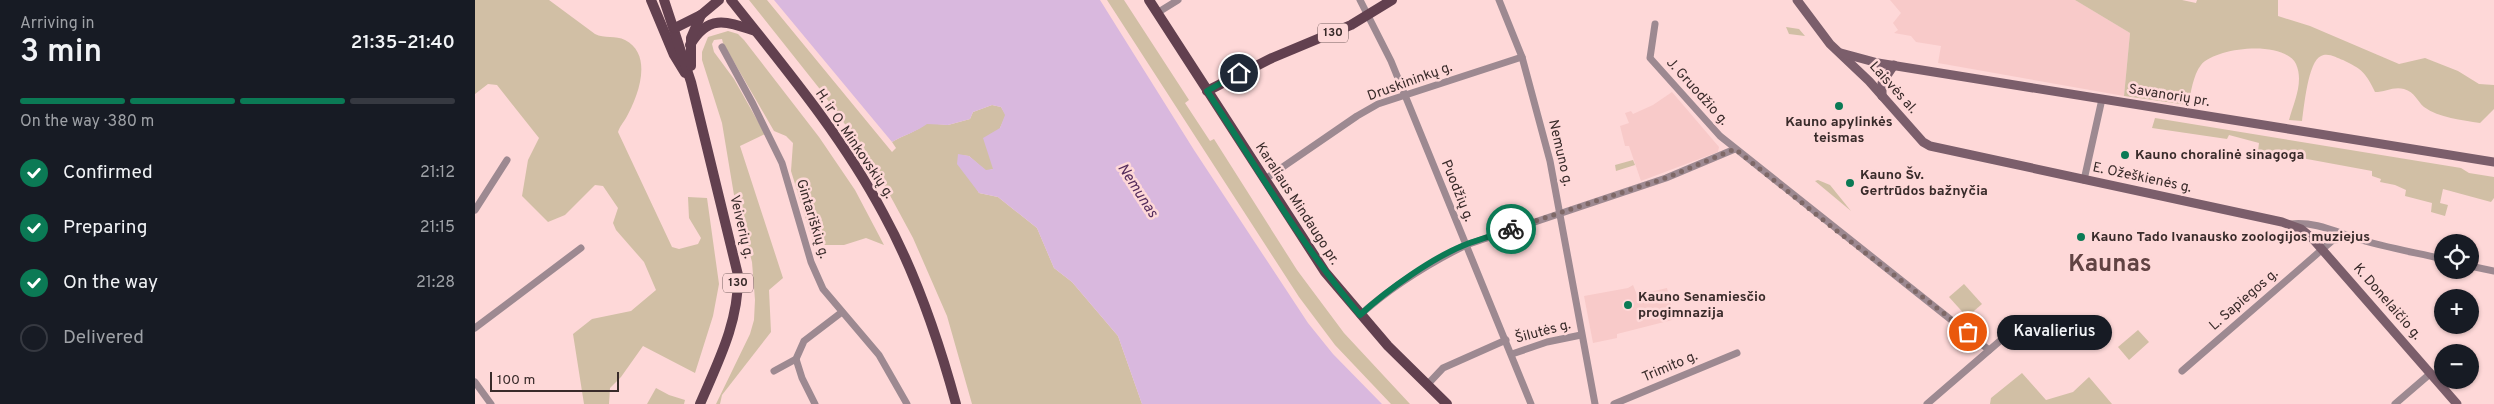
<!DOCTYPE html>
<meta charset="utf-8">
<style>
body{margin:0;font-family:Overpass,sans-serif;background:#20242c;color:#f1f3f6;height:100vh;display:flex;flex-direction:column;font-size:19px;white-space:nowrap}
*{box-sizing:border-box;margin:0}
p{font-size:16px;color:#9ea1a6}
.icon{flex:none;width:28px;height:28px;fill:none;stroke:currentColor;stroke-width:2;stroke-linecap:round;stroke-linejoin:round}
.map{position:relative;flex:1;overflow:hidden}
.panel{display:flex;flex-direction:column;background:#171b24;width:475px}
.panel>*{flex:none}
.tools{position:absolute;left:1959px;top:234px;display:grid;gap:10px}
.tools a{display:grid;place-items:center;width:45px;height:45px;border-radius:50%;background:#171b24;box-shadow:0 1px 4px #0004;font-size:25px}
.scale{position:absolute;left:15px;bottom:12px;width:129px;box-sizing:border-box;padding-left:5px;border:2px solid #392b2a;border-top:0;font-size:14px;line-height:18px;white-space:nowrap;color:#392b2a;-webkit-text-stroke:4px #fed8d8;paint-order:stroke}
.pin{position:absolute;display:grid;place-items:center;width:42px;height:42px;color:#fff;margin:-21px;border:2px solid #fff;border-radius:50%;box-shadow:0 1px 5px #0007}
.courier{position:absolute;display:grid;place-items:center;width:50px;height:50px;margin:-25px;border:4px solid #0b7a55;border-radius:50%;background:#fff;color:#222;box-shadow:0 1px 6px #0007}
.bubble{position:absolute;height:35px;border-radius:18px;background:#171b24;box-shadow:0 1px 4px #0004;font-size:16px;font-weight:600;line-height:35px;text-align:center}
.overview em{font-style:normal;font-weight:600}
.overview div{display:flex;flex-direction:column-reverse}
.overview{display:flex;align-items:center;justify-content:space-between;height:85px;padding:0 20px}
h1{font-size:32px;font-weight:600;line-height:38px}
.bar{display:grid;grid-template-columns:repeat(4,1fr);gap:8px 5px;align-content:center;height:60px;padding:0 20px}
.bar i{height:6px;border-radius:4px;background:#363941}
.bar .current{background:#0b7a55}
.bar p{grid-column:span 4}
ol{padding:0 20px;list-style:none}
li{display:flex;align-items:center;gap:15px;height:55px}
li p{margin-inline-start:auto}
li .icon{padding:5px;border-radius:50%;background:#0b7a55;color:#fff;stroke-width:4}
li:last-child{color:#9ea1a6}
li i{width:28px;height:28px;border:2px solid #363941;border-radius:50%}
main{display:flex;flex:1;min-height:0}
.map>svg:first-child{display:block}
.built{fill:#f8cac9}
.green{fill:#d1bfa5}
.water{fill:#d9b8de}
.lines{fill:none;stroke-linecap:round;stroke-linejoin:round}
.street{stroke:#9d8991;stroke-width:7}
.secondary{stroke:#7b5e6b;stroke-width:9}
.primary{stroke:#62404f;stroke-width:10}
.done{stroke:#7e6867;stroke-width:5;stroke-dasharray:0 9}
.route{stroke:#0b7a55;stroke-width:6}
.poi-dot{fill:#0b7a55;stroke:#fed8d8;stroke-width:2}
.labels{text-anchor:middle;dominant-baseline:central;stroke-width:5;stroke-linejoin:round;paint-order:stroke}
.shield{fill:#fed8d8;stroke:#745f5e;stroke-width:1}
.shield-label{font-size:12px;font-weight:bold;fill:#392b2a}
.street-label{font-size:14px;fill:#392b2a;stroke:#fed8d8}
.poi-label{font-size:14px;font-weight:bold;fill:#392b2a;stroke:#fed8d8;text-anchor:start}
.water-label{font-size:15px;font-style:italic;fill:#552c5c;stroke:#fed8d8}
.town-label{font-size:24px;font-weight:bold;fill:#614343;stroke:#fed8d8}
</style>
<main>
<section class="panel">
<div class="overview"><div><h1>3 min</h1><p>Arriving in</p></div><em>21:35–21:40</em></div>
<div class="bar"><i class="current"></i><i class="current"></i><i class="current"></i><i></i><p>On the way · 380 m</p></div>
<ol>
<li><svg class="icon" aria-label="check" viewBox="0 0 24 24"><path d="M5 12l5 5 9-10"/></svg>Confirmed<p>21:12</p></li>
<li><svg class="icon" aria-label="check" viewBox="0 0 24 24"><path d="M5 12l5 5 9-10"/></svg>Preparing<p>21:15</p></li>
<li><svg class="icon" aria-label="check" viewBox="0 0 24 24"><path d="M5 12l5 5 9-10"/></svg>On the way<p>21:28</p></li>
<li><i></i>Delivered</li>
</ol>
</section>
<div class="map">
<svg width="2019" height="404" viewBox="0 0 2019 404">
<rect width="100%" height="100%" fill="#fed8d8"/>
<g class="built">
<path d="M1415,0H1600L1655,33L1649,96L1463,63L1466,46L1441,42L1436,36L1419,33L1423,30L1418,23L1426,13Z"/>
<path d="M1197,92L1244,147L1243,152L1166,181L1154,146H1150L1145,126L1154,123L1150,113L1156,111L1158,114L1178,105Z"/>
<path d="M1158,285L1162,295L1192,288L1198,314L1197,320L1142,334V338L1118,343L1109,296L1153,288Z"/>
</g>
<g class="green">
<path d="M0,0H74L120,34C129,39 141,35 150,40C179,55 163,97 151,118C148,123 145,126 143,132L197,247L204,249L223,244L226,238L214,218L213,197L232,198L244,284L238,316L220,373L168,346L146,377L135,388L134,404H109L98,334L117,319L156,311L181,290L169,262L141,230L138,223L143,208L128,186L120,185L90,215L73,222L47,196L53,160L64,138L22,85L13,84L0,94Z"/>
<path d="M274,0H292L417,152L421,148L417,142C429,135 441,132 452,123L473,125L495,119L498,112L517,105L526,107L531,115L525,128L518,169L511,171L494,156L483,155L504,193L523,197L562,228L579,268L597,282L643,336L667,404H497L472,316L438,238L397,162L344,88Z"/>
<path d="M632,0H649L714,100L710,103L735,141L739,139L822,270L869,333L935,404H916L860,345L824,297Z"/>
<path d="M1600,0H1707L1721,3L1722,0H1803V16L1835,26L1924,64L1950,58L1983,71L2004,84L2019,85V109L2005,123C1987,120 1964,118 1949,107C1942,101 1940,92 1929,89C1919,86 1910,92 1900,92C1891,73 1887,69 1868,60C1862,58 1853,52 1846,56C1833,61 1829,108 1827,121L1814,120C1819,102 1829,82 1821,64C1809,40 1741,47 1726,65C1718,75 1716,93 1713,105L1649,96L1655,33Z"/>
<path d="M1311,27L1324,29L1330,36L1314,34Z"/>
<path d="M253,31L263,34L269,40L344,137L380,190L409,245L391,238L369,245H339L316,171L318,143L311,136L299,131L248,43L247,39L239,40L237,44L239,52L259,79L290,134L265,146L308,278L294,290L296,332L247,395L245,404H241L275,334L279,320L280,300L277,262L259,195L247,123L227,60V52L233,37Z"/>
<path d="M1680,118L1986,168L1994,173L2019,177V198L2016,202L1968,189L1965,203L1973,205L1970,216L1956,212L1957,203L1930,196L1931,190L1920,185L1905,182L1906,179L1897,176V171L1821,157L1819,159L1783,151L1784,143L1754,135L1752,139L1677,128Z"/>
<path d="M1158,160L1160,165L1141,171L1140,165Z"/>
<path d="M1343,180L1355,185L1376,211L1340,181Z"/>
<path d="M1489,284L1507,304L1492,317L1474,297Z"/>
<path d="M1663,330L1674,342L1654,360L1643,347Z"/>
<path d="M1547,373L1571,400L1598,392L1614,377L1637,404H1515L1516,398Z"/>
<path d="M181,388L194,395L210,400L209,404H172Z"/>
</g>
<path class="water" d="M299,0H625L719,150L833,323L858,354L907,404H667L643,336L597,282L579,268L562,228L523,197L504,193L482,164L483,154L494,156L511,170L518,169L508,138L525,128L530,115L526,107L517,105L498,112L495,119L473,125L452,124C441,132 429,135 417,142Z"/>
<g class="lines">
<g class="street">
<path d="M885,0L916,61L1056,404"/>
<path d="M1024,0L1047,57L1075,161L1120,404"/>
<path d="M682,13L703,0"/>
<path d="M1180,24L1175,58L1245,136L1514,350"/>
<path d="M247,47L278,104L307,163L336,262L348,289L404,355L432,404"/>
<path d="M789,180L882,116L903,104L1047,57"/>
<path d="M1609,180L1627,99"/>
<path d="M0,210L32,160"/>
<path d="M1815,224C1838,221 1859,231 1880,238C1908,247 1938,252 1968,259"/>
<path d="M1995,266L2019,271"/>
<path d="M885,315C916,287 953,264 991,245L1191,178L1260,149"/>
<path d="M0,328L106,248"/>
<path d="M1037,354L1072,342L1106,335"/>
<path d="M321,359L327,378L340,404"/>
<path d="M299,371L321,359L329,341L367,312"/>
<path d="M1707,371L1858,240L1880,238"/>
<path d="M0,382L16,404"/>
<path d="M952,385L968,368L1031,340"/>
<path d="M1139,404L1262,353"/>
<path d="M1452,404L1548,321"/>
<path d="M1920,404L1956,373"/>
</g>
<g class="secondary">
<path d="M1322,0L1355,44L1394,81L1448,142L1455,146L1807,222L1826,229L1837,238L1982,404"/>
<path d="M1366,53L1403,63L2019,162"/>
<path d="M1407,96V83L1419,65"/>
</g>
<g class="primary">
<path d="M176,0L199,55L210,73"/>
<path d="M189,0L216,82L263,275C264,322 243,362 225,404"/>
<path d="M256,0C310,68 367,136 408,213C441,273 463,338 481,404"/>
<path d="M674,0L850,272L913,346L972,404"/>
<path d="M200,28L226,15L244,0"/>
<path d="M215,45C233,14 251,21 280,31"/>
<path d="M216,66V38L226,15"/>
<path d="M732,91L797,58L876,25L917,0"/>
</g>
</g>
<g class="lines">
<path class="done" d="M1036,229L1191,178L1260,149L1362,231L1493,332"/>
<path class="route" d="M764,73L732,91C782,167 826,245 885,315C912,290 958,257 992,244C1006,239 1022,234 1036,229"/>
</g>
<g class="poi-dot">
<circle cx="1364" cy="106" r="5"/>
<circle cx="1650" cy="155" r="5"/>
<circle cx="1375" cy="183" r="5"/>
<circle cx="1606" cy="237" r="5"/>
<circle cx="1153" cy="305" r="5"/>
</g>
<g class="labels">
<g class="shield">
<rect x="843" y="23.5" width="30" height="19" rx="4"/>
<rect x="248" y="273.5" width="30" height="19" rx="4"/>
</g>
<g class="shield-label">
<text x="858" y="33">130</text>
<text x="263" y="283">130</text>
</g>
<g class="street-label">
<text transform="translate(935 82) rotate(-20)">Druskininkų g.</text>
<text transform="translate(1418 88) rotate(48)">Laisvės al.</text>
<text transform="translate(1222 92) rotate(48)">J. Gruodžio g.</text>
<text transform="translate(1694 96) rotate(9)">Savanorių pr.</text>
<text transform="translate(379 144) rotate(56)">H. ir O. Minkovskių g.</text>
<text transform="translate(1085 153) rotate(77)">Nemuno g.</text>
<text transform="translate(1667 178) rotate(12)">E. Ožeškienės g.</text>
<text transform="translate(982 191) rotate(68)">Puodžių g.</text>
<text transform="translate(822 204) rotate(57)">Karaliaus Mindaugo pr.</text>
<text transform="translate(337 219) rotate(73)">Gintariškių g.</text>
<text transform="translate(266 227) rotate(77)">Veiverių g.</text>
<text transform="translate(1769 300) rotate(-41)">L. Sapiegos g.</text>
<text transform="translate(1912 302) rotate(49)">K. Donelaičio g.</text>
<text transform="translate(1068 332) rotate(-15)">Šilutės g.</text>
<text transform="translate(1195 367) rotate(-23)">Trimito g.</text>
</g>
<g class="poi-label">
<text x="1364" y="122" text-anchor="middle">Kauno apylinkės<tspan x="1364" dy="16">teismas</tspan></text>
<text x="1660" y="155">Kauno choralinė sinagoga</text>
<text x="1385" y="175">Kauno Šv.<tspan x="1385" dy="16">Gertrūdos bažnyčia</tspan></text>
<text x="1616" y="237">Kauno Tado Ivanausko zoologijos muziejus</text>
<text x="1163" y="297">Kauno Senamiesčio<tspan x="1163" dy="16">progimnazija</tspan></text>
</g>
<g class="water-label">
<text transform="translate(662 191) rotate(57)">Nemunas</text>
</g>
<g class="town-label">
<text x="1635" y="265">Kaunas</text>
</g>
</g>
</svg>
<div class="tools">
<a><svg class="icon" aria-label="locate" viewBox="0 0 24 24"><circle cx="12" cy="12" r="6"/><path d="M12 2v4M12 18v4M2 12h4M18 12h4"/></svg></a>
<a>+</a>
<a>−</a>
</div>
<div class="scale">100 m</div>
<div class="pin" style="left:1493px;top:332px;background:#ea580c"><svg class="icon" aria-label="bag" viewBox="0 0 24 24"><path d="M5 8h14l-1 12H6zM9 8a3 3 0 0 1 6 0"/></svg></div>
<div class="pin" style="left:764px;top:73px;background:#1f2937"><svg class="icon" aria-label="home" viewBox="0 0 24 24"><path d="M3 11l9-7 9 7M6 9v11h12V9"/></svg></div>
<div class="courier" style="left:1036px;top:229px"><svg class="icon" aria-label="bike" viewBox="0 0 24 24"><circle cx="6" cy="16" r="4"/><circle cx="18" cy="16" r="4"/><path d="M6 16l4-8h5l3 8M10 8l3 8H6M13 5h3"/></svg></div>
<div class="bubble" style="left:1522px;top:315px;width:115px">Kavalierius</div>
</div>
</main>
